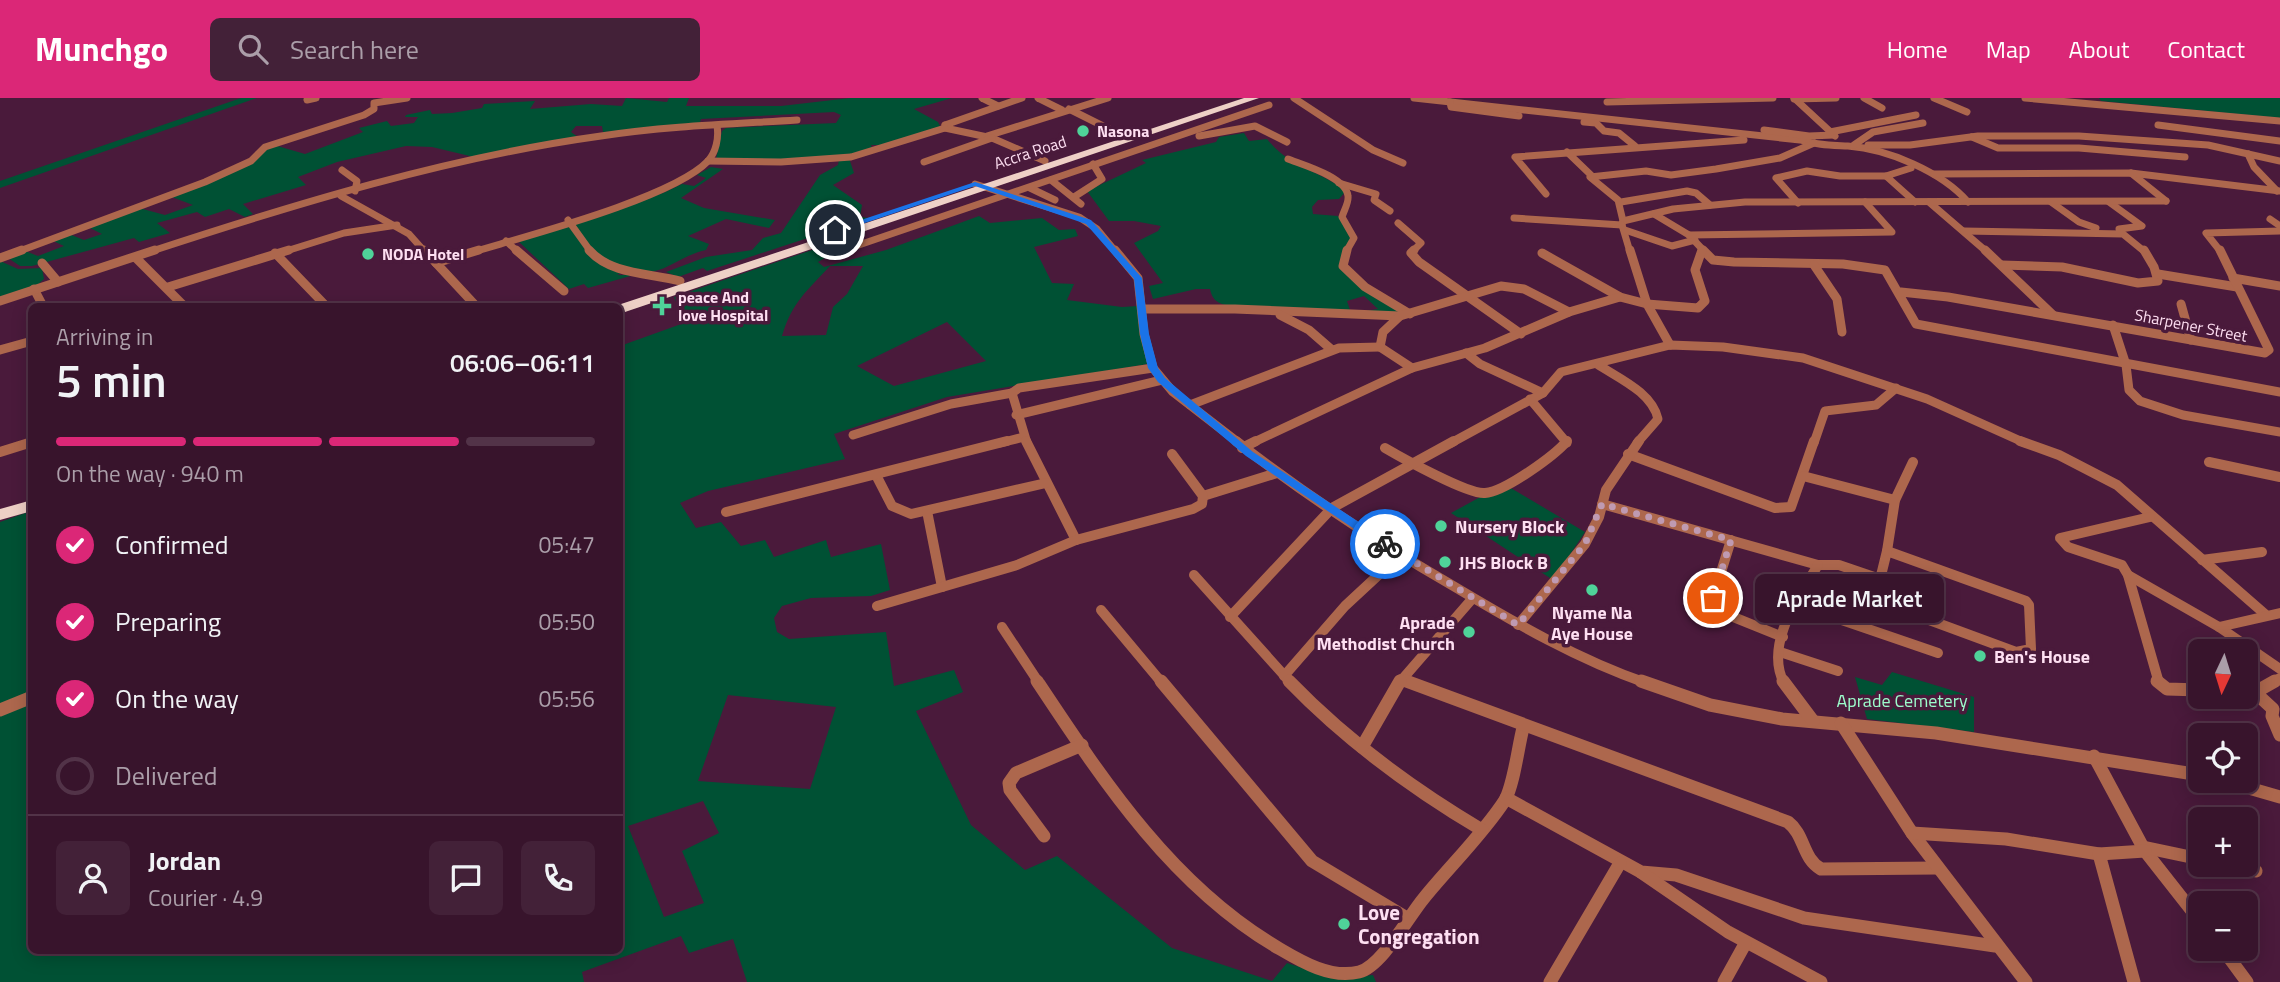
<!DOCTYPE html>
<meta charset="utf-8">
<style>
body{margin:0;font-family:"Titillium Web",sans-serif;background:#432138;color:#f1f3f6;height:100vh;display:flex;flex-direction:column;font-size:26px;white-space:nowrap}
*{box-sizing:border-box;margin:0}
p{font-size:23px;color:#ab9ea9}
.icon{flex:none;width:38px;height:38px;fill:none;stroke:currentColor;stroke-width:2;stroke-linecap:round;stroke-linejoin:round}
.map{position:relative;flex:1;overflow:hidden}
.drawer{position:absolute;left:28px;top:205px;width:595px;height:651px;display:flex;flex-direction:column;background:#38142c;border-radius:10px;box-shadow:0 4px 18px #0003,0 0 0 2px #523348}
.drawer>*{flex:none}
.needle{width:46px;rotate:184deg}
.controls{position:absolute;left:2188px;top:541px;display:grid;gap:14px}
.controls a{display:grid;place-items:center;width:70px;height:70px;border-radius:10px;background:#38142c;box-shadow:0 4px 18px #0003,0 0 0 2px #523348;font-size:35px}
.pin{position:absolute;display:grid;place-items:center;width:60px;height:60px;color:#fff;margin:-30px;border:4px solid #fff;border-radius:50%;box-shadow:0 2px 7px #0007}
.courier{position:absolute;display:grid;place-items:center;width:70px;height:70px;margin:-35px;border:5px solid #1a73e8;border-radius:50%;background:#fff;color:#222;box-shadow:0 2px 9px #0007}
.bubble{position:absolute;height:49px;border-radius:10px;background:#38142c;box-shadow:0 4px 18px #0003,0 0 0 2px #523348;font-size:23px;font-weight:600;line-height:49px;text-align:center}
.summary em{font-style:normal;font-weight:600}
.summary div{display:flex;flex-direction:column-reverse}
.summary{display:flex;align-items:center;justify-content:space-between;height:119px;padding:0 28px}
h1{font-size:46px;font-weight:600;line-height:52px}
.bar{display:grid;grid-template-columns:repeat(4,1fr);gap:10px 7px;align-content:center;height:84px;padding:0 28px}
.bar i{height:9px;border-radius:5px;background:#523348}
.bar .active{background:#db2777}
.bar p{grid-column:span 4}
.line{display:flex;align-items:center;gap:18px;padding:0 28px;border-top:2px solid #523348}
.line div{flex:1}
.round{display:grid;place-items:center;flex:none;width:74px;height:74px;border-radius:10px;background:#432138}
ol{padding:0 28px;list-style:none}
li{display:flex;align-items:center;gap:21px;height:77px}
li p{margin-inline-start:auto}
li .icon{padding:7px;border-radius:50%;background:#db2777;color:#fff;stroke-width:4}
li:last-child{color:#ab9ea9}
li i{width:38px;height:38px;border:4px solid #523348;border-radius:50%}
header{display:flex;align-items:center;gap:42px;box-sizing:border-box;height:98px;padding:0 35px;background:#db2777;color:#fff}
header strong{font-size:33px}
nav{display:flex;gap:38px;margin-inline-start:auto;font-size:24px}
.search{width:490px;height:63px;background:#432138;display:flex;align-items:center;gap:18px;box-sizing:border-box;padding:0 24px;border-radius:10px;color:#ab9ea9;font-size:26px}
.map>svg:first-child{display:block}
.green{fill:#005134;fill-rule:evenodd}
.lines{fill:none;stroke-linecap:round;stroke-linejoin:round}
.minor-far3{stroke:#ad674d;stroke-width:7}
.minor-far2{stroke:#ad674d;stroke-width:9}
.minor-far1{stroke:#ad674d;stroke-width:10}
.minor{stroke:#ad674d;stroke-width:13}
.trunk{fill:#eed0c6;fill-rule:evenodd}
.route{fill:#1a73e8}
.done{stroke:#bf9ab2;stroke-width:7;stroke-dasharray:0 12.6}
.poi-dot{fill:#4fd399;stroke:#4a1a3b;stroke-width:2.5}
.labels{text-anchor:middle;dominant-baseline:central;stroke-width:7;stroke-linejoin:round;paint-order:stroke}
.far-poi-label{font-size:16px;font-weight:bold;fill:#fedff2;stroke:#4a1a3b;text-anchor:start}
.far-street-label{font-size:16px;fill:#fedff2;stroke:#4a1a3b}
.poi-label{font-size:18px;font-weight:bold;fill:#fedff2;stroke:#4a1a3b;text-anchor:start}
.park-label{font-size:18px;fill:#9cfccb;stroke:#4a1a3b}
.near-poi-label{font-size:21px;font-weight:bold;fill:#fedff2;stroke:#4a1a3b;text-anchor:start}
</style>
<header>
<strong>Munchgo</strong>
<div class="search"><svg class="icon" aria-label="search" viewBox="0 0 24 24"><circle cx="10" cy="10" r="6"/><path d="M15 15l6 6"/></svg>Search here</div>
<nav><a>Home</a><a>Map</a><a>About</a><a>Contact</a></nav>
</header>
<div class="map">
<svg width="2280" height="884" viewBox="0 0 2280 884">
<rect width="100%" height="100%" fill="#4a1a3b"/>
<g class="green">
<path d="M241,0H257L0,90V83Z"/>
<path d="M626,0L667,4L669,0H689L686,8H781L850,0H952L914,11L938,24L941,30L887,47H871L872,50L835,61H716L722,33L726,30L836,25L841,17L834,14L701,21L699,28L603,34L602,28H576L571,34L578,39L478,60L432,49L406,48L337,64L298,79L306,87L243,106L253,116L245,119L229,111L205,119L197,114L157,125L170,135L139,144L134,140L32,168H20L8,160L25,153L38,158L64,148L51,142L69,136L84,142L102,136L88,129L139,110L165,117L193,107L169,98L222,76L274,47L305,56L363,34L359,30L387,23L391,28L414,25L418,19H405L406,17L430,12L432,16L452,15L482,10L484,6L535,3L530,11L591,6L622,8Z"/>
<path d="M2099,0H2280V20L2101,3Z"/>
<path d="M1244,35L1249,43L1267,41C1291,71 1317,71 1346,93L1339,101L1318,102L1312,109L1313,116L1338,118L1351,139L1340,164L1399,214H1359L1378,211L1364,198L1347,203L1351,215L1235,209C1222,206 1213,206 1210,191H1196L1153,201L1149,188L1163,185L1134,145L1158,133L1161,128L1134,123H1109L1087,93L1146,65L1142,62L1216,44L1219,39Z"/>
<path d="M849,60L854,75L833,87L862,107L860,119L869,120L707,173L703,170L678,179L666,174L706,159L752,152L763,140L781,135L820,77L838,67L839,62Z"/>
<path d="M711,69L723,71L681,100L704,110L775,122L769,130L726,121L688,138L709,146L706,152C686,156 670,170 655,173C641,175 630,170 617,177H634L588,190L584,186L569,191L517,142L663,95L682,86L694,88L706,80L697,77Z"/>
<path d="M979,118L990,125L1042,120L1059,132L1075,131L1078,138L1034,149L1052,185L1074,186L1067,202L1122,209L1138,208L1148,266L947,299L834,336L845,361L708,393L680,405L696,430L721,424L741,448L765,442L774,459L826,442L831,459L881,446L890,492L871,498L811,500L782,508L774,520L777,534L789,541L886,534L894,588L954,572L963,594L916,613L971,727L1025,772L1057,758L1172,850L1272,883L1287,865L1338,881L1373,877L1376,884H747L733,841L689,855L681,838L582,874L584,884H0V424L31,413L32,852H620V248L684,225L674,199L862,135L865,137L818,164L824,169L886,152ZM830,168H863L847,196L833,209L826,237L782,238C792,204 807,193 830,168ZM947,224L986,263L894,288L857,268ZM728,597L836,609L810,691L698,683ZM703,703L719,735L682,753L704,805L664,819L628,728Z"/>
<path d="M0,163L18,171L42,170L44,181L34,190L0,201Z"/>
<path d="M1504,386L1585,434L1553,482L1451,415Z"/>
<path d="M1892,574L1974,599V634L1867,621L1855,579L1882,587Z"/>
</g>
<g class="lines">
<g class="minor-far3">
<path d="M982,0L998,8"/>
<path d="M1038,0L1062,12"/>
<path d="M1294,0L1373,52L1403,65"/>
<path d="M1414,0L1800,42C1817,47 1830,47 1848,48C1888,51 1942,74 1968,104"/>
<path d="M1794,0L1835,38"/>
<path d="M1864,0L1882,10"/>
<path d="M1934,0L1967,14"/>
<path d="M2025,0L2280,23"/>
<path d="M1794,1L1836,0"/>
<path d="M307,2L316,0"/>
<path d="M1450,4L1451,9L1519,18"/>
<path d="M1607,4L1773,0"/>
<path d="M1069,11L1123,38"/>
<path d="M1584,24L1596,25L1604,33L1619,35L1635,48"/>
<path d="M945,27V30L992,40L1045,63"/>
<path d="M945,27L1022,0"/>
<path d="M2158,27L2280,43"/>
<path d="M1764,32L1809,38L1834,37"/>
<path d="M1830,34L1916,17"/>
<path d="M987,38L1108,0"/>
<path d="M1199,38L1255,28L1287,44"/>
<path d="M1972,39L1998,50H2079L2185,59"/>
<path d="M1854,47L1873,34L1923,25"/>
<path d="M1868,47H1910L1978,38H2079L2208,47L2280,63"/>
<path d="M1567,54L1592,78"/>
<path d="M2248,56L2254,69L2277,93"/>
<path d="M1288,61C1303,67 1346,79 1348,98C1349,105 1344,112 1342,119L1354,140L1346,154"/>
<path d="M708,63L781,64L851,59L945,30"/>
<path d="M924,64L992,40"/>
<path d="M1911,70L1886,78L1915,104"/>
<path d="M342,72L357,83L355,93"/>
<path d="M2131,75L2166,103"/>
<path d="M1934,76L2131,75L2280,93"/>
<path d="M1051,82L1081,106"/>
<path d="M1339,85L1376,96L1374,102L1390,113"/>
<path d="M975,86L1079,119L1097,131L1116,154"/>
<path d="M1030,90L1055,102"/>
<path d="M1546,96L1515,59L1744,42"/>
<path d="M341,98L409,136L425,154"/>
<path d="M1074,99L1102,81L1093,66"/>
<path d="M1621,104L1687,93L1696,95L1710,107"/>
<path d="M1929,104L1987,154"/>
<path d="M2051,104L2079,124L2096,130"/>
<path d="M2109,104L2142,128L2119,131"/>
<path d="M1798,105L1776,80L1807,73L1840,78H1886"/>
<path d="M1654,116L1689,137L1705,154"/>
<path d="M1514,120L1622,127L1623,123L1673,111L1745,104L2166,103"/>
<path d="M2270,121L2280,128"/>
<path d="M568,122L591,154"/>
<path d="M1623,123L1618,102L1590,79L1646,73L1671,77L1716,71L1780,60L1814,45"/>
<path d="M1398,125L1421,145L1412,154"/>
<path d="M1622,127L1630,154"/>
<path d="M1625,132L1672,148L1695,142"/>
<path d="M1964,133L2123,136L2145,154"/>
<path d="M1689,137L1892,134L1865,104"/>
<path d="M506,143L518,154"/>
<path d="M850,150L1269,7"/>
<path d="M17,154L205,84L251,63L265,49L364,17L374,11V5L407,0"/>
<path d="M149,154C295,106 449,59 601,38C666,28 732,26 797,22"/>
<path d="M283,154L344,135L397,127"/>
<path d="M473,154C526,138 673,100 708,63C716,54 719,40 717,28"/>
<path d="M1701,154L1702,151"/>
<path d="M2221,154L2206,135L2280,133"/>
</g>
<g class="minor-far2">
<path d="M424,152L476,208"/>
<path d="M516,152L564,193"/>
<path d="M589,152C611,177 650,175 680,183"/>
<path d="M1115,152L1138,180L1144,236L1153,270L1173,294L1239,345"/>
<path d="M1347,152L1343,168L1365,189L1410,216"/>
<path d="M1414,152L1411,155L1419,164L1521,236"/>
<path d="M1630,152L1647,206L1670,247"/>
<path d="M1703,152L1713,162L1734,164L1843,166L1885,172L1916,226L2280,294"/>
<path d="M1985,152L2053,217"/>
<path d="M275,155L326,208"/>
<path d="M1542,155L1620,199L1647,206L1698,210L1705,203L1695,172L1702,152"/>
<path d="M0,160L22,152"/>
<path d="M136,160L184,208"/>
<path d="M42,165L58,184"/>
<path d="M436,165L479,152"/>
<path d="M1814,167L1837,201L1842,234"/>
<path d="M2002,167L2062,169L2138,185L2158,183L2154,169L2144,152"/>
<path d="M2158,176L2237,189"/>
<path d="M2233,180L2280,188"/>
<path d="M168,189L289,152"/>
<path d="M34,191L43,208"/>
<path d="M1901,194L1948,199L2265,255L2269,252L2220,152"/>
<path d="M0,203L155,152"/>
<path d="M2181,206L2191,242"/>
<path d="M1144,211H1235L1400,218"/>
<path d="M1280,217L1309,232L1332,252"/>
<path d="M2113,227L2126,267L2129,292L2140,303L2183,317L2280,334"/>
<path d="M0,252L32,243"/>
<path d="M1466,255L1480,266L1543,295"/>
<path d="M1597,266C1618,280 1652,294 1658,321L1637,345"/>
<path d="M1412,270L1380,249L1383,234L1400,218L1501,188L1524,191L1569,214"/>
<path d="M1530,301L1567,345"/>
<path d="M1190,307L1339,250L1380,249"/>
<path d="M1016,317L1162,282"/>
<path d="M853,337L951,306L1012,295"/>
<path d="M29,345L32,344"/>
<path d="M1000,345L1024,339"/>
<path d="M1027,345L1012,295L1019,290L1153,270"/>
<path d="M1252,345L1412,270L1485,250L1569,214L1620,199"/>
<path d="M1451,345L1543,295L1561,274L1670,247L1723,249L1803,260L1927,301L2025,345"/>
<path d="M1814,345L1825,313L1876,307L1896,290"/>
</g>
<g class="minor-far1">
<path d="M1026,343L1076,442"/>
<path d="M1236,343C1305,397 1379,445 1455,489C1517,526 1577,561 1646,585"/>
<path d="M2020,343L2059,357L2117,387L2266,517"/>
<path d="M1242,350L1256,343"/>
<path d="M1385,350C1402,360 1469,397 1485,395C1505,394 1555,357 1567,343"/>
<path d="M0,354L32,344"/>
<path d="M1628,356L1775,410L1791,409L1814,343"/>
<path d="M2209,364L2280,379"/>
<path d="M876,377L892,408L911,416L1046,385"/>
<path d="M1803,378L1895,402"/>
<path d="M1203,398L1277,375"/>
<path d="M1602,406L1818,467H1839L1880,481"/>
<path d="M927,413L942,489"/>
<path d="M726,414L1007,343"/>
<path d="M2150,419L2060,440L2068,449L2122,467L2128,477L2159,585"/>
<path d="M1731,442L1713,500L1721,514L1783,539"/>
<path d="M1887,453L2026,503L2029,507L2031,551L2016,554L1875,502Z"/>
<path d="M1887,453L1895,402L1913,364"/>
<path d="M2202,462L2262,454"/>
<path d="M1194,477L1291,585"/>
<path d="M2128,477L2219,529L2280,571"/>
<path d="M1795,506L1938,555"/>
<path d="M877,508L1017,467L1076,442L1193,411L1202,406L1203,398L1172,356"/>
<path d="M1101,512L1162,585"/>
<path d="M1230,519L1332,410L1454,343"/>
<path d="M1518,527L1585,446L1599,419L1606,392L1639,343"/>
<path d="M1002,529L1039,585"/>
<path d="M2219,529L2280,515"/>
<path d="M1780,554L1838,573"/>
<path d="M1284,578L1345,508L1400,457"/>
<path d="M1401,581L1411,585"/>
<path d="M1399,585L1472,501"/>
<path d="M1784,585C1764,546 1799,499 1818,467"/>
<path d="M2272,585L2280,580"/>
</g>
<g class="minor">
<path d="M1037,583C1104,684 1173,789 1280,851C1302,864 1331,881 1359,874C1382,868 1408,819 1424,800C1449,769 1484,735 1505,702C1514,686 1518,649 1523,630"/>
<path d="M1161,583L1312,763L1407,820"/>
<path d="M1289,583C1347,643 1411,690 1482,732"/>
<path d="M1406,583L1788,724C1805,737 1802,760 1821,771L1938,770"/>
<path d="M1641,583L1710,607L1782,621L1936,635L2200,677"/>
<path d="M1783,583L1813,623"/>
<path d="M2157,583L2167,591L2200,592"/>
<path d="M2245,592H2259L2275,583"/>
<path d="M2259,592L2260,599L2273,611L2272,618L2280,637"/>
<path d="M0,612L32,599"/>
<path d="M1841,625L1912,735L2026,884"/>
<path d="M1362,649L1400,583"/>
<path d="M2094,658L2145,753L2200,823"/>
<path d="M2221,682L2280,699"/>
<path d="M1506,700L1641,774L1676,777L1804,820L1995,848"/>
<path d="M1912,735L2006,741L2099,756"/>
<path d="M1044,738L1010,692L1009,685L1016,675L1082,647"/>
<path d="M2143,749L2200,761"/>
<path d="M2224,766L2256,773"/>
<path d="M1642,775L1728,834L1821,884"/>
<path d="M2222,850L2247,884"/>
<path d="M1550,884L1620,765"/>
<path d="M1724,884L1745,846"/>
<path d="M2134,884L2099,756L2145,753"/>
</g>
<g class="trunk">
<path d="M1244,0H1259L625,214L620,215V208H615Z"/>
<path d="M32,402V413L0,422V411Z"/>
</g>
</g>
<path class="route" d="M975,84L1091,122L1142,180L1149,236L1158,270L1165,280L1253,354L1389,444V449H1381L1246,358L1158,284L1148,270L1140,236L1134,181L1086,126L975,88L838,134L831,132Z"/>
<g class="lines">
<path class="done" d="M1385,446L1518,527L1585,446L1602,406L1731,442L1713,500"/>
</g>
<g class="poi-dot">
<circle cx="1083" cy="33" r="7"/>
<circle cx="368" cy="156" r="7"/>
<path d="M658.5 197.5h7v7h7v7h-7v7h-7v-7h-7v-7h7z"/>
<circle cx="1441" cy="428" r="7"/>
<circle cx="1445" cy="464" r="7"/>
<circle cx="1592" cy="492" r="7"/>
<circle cx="1469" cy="534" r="7"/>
<circle cx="1980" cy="558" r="7"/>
<circle cx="1344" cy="826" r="7"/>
</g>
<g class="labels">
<g class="far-poi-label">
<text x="1097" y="33">Nasona</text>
<text x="382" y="156">NODA Hotel</text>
<text x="678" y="199">peace And<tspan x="678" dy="18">love Hospital</tspan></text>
</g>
<g class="far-street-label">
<text transform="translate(1030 54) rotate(-18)">Accra Road</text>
<text transform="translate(2191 227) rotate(11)">Sharpener Street</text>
</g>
<g class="poi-label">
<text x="1455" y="428">Nursery Block</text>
<text x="1459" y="464">JHS Block B</text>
<text x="1592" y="514" text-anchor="middle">Nyame Na<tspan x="1592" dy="21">Aye House</tspan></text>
<text x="1455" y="524" text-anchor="end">Aprade<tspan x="1455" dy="21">Methodist Church</tspan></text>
<text x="1994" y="558">Ben's House</text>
</g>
<g class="park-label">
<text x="1902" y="602">Aprade Cemetery</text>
</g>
<g class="near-poi-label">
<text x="1358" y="814">Love<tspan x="1358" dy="24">Congregation</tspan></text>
</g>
</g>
</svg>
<div class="controls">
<a><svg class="needle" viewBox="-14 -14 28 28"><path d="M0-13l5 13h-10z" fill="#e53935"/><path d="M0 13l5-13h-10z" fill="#ab9ea9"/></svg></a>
<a><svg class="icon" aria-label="locate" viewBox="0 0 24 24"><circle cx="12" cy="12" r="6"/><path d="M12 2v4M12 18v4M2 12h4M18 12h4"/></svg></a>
<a>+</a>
<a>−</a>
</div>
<div class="pin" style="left:1713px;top:500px;background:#ea580c"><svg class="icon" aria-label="bag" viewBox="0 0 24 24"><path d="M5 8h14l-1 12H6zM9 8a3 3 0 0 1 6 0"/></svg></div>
<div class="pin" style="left:835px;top:132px;background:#1f2937"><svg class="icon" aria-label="home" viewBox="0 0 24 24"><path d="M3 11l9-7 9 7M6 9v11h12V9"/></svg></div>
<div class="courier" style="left:1385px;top:446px"><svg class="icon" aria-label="bike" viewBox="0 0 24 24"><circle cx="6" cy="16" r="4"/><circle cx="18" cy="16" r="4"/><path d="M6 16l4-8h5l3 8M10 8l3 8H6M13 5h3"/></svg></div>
<div class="bubble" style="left:1755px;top:476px;width:189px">Aprade Market</div>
<section class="drawer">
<div class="summary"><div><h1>5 min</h1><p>Arriving in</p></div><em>06:06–06:11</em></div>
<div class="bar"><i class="active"></i><i class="active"></i><i class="active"></i><i></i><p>On the way · 940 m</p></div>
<ol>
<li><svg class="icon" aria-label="check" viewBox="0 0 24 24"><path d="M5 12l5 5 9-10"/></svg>Confirmed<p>05:47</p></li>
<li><svg class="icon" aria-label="check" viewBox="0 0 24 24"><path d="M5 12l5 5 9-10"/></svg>Preparing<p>05:50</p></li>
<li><svg class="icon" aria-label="check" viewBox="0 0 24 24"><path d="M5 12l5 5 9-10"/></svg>On the way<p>05:56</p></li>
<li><i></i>Delivered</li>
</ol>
<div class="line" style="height:126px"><a class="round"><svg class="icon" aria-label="person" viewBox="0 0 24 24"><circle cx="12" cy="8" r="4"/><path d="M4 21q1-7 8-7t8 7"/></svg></a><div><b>Jordan</b><p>Courier · 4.9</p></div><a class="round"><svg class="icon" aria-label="chat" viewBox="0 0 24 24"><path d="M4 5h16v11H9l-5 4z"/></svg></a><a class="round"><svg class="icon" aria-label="phone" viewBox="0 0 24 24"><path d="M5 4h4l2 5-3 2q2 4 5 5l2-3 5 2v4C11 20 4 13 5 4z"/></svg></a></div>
</section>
</div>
